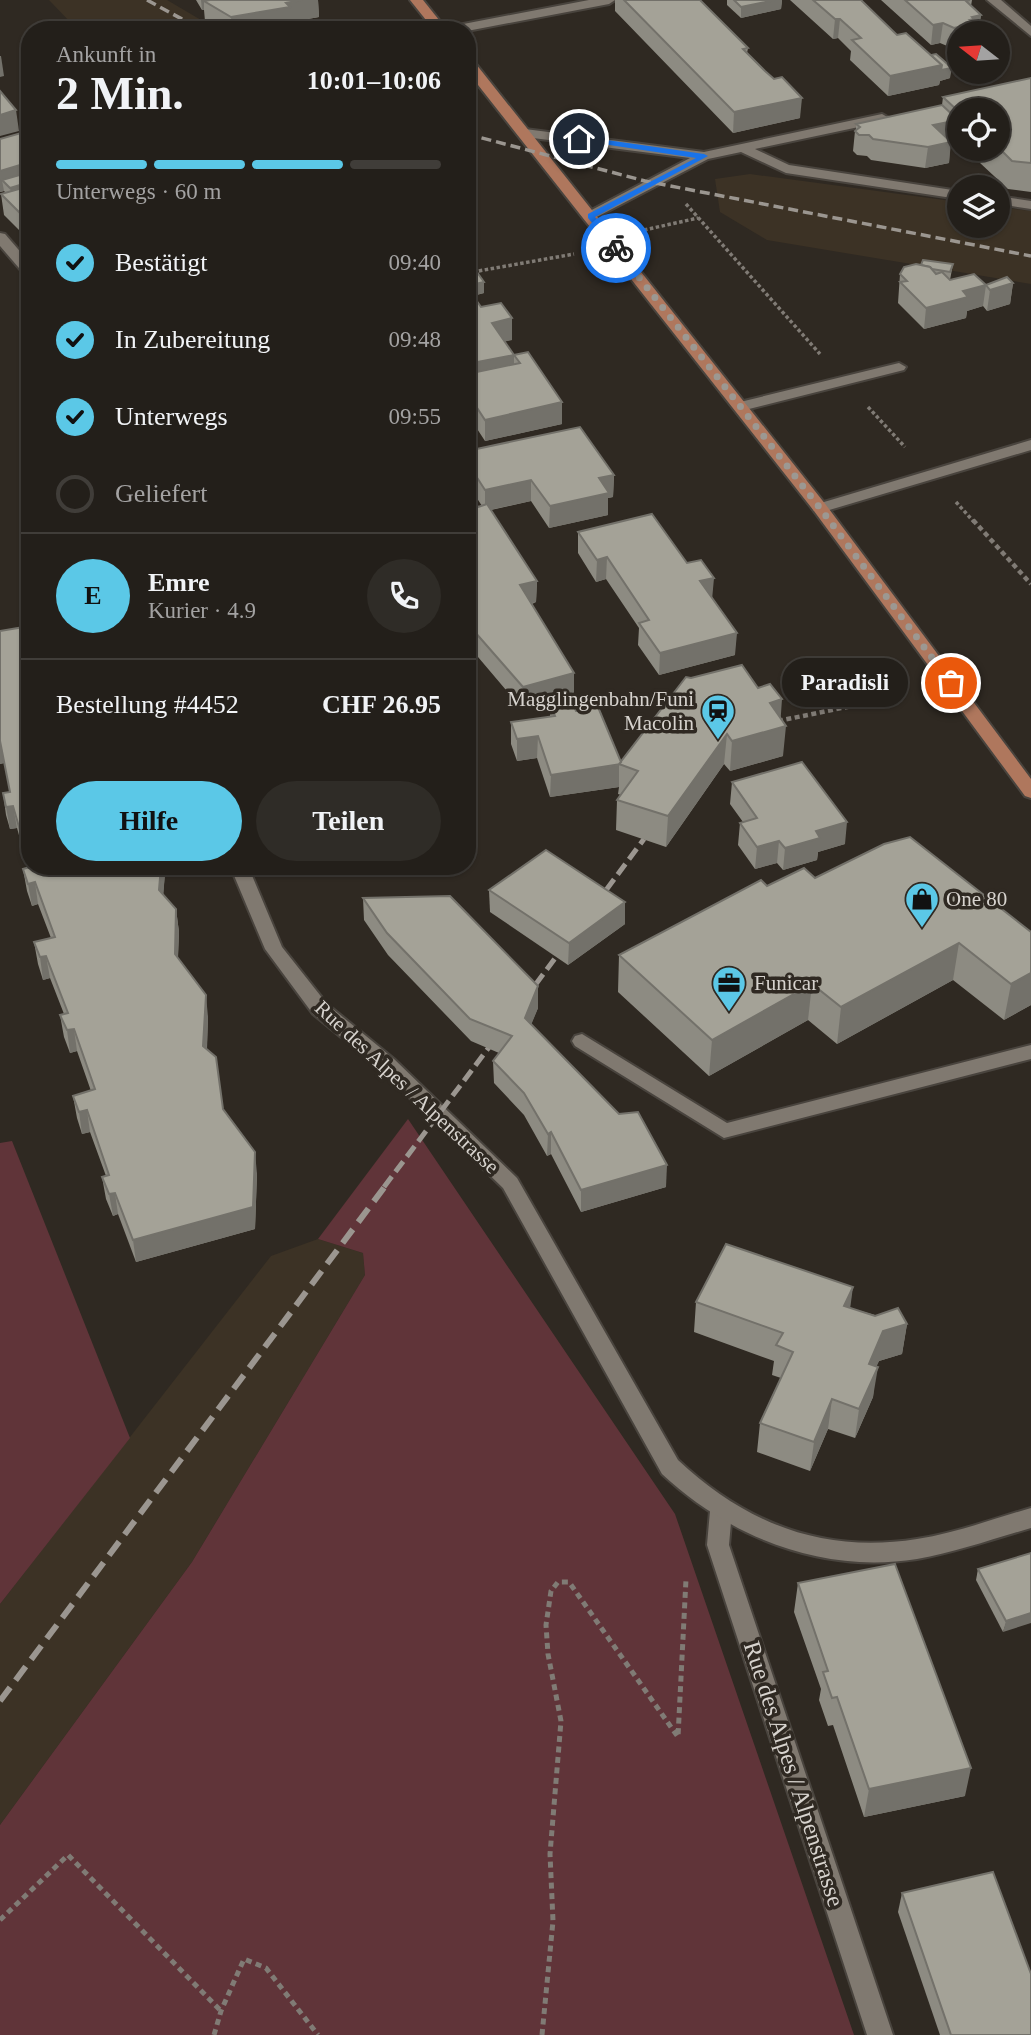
<!DOCTYPE html>
<html lang="de">
<meta charset="utf-8">
<style>
body{margin:0;font-family:Georgia,serif;background:#2f2c27;color:#f1f3f6;height:100vh;display:flex;flex-direction:column;font-size:26px;white-space:nowrap}
*{box-sizing:border-box;margin:0}
p{font-size:23px;color:#a3a2a2}
.icon{flex:none;width:38px;height:38px;fill:none;stroke:currentColor;stroke-width:2;stroke-linecap:round;stroke-linejoin:round}
.map{position:relative;flex:1;overflow:hidden}
.sheet{position:absolute;left:21px;top:21px;width:455px;height:854px;display:flex;flex-direction:column;background:#231f1a;border-radius:28px;box-shadow:0 2px 5px #0004,0 0 0 2px #403d39}
.sheet>*{flex:none}
.needle{width:46px;rotate:287deg}
.buttons{position:absolute;left:947px;top:21px;display:grid;gap:14px}
.buttons a{display:grid;place-items:center;width:63px;height:63px;border-radius:50%;background:#231f1a;box-shadow:0 2px 5px #0004,0 0 0 2px #403d39;font-size:35px}
.pin{position:absolute;display:grid;place-items:center;width:60px;height:60px;color:#fff;margin:-30px;border:4px solid #fff;border-radius:50%;box-shadow:0 2px 7px #0007}
.courier{position:absolute;display:grid;place-items:center;width:70px;height:70px;margin:-35px;border:5px solid #1a73e8;border-radius:50%;background:#fff;color:#222;box-shadow:0 2px 9px #0007}
.bubble{position:absolute;height:49px;border-radius:24px;background:#231f1a;box-shadow:0 2px 5px #0004,0 0 0 2px #403d39;font-size:23px;font-weight:700;line-height:49px;text-align:center}
.head em{font-style:normal;font-weight:700}
.head div{display:flex;flex-direction:column-reverse}
.head{display:flex;align-items:center;justify-content:space-between;height:119px;padding:0 35px}
h1{font-size:46px;font-weight:700;line-height:52px}
.bar{display:grid;grid-template-columns:repeat(4,1fr);gap:10px 7px;align-content:center;height:84px;padding:0 35px}
.bar i{height:9px;border-radius:5px;background:#403d39}
.bar .active{background:#5bc8e7}
.bar p{grid-column:span 4}
.line{display:flex;align-items:center;gap:18px;padding:0 35px;border-top:2px solid #403d39}
.line div{flex:1}
.round{display:grid;place-items:center;flex:none;width:74px;height:74px;border-radius:37px;background:#2f2c27}
ol{padding:0 35px;list-style:none}
li{display:flex;align-items:center;gap:21px;height:77px}
li p{margin-inline-start:auto}
li .icon{padding:7px;border-radius:50%;background:#5bc8e7;color:#111;stroke-width:4}
li:last-child{color:#a3a2a2}
li i{width:38px;height:38px;border:4px solid #403d39;border-radius:50%}
.button{display:flex;gap:14px;margin-top:auto;padding:14px 35px}
.button a{flex:1;height:80px;border-radius:42px;background:#5bc8e7;color:#111;font-size:28px;font-weight:700;line-height:80px;text-align:center}
.button a+a{background:#2f2c27;color:#f1f3f6}
.map>svg:first-child{display:block}
.built{fill:#3c3225}
.green{fill:#603439}
.lines{fill:none;stroke-linecap:round;stroke-linejoin:round}
.service-casing{stroke:#49443e;stroke-width:4}
.minor-casing{stroke:#49443e;stroke-width:4}
.primary-casing{stroke:#49443e;stroke-width:4}
.path-far2{stroke:#807b75;stroke-width:3.5;stroke-dasharray:3.5 2.5;stroke-linecap:butt}
.path-far1{stroke:#807b75;stroke-width:4.5;stroke-dasharray:5 3.5;stroke-linecap:butt}
.path{stroke:#807b75;stroke-width:5;stroke-dasharray:6 4.5;stroke-linecap:butt}
.service{fill:#807970;fill-rule:evenodd}
.minor{fill:#807970;fill-rule:evenodd}
.primary{fill:#af775d;fill-rule:evenodd}
.rail-far2{stroke:#9b9690;stroke-width:3.5;stroke-dasharray:10 5;stroke-linecap:butt}
.rail-far1{stroke:#9b9690;stroke-width:5;stroke-dasharray:13 6;stroke-linecap:butt}
.rail{stroke:#9b9690;stroke-width:6;stroke-dasharray:17 9;stroke-linecap:butt}
.wall{fill:#8d8b82}
.shaded-wall{fill:#73716a}
.building{fill:#a4a297;stroke:#73716a;stroke-width:2}
.route{fill:#1a73e8}
.done{stroke:#9c9892;stroke-width:7;stroke-dasharray:0 12.6}
.labels{text-anchor:middle;dominant-baseline:central;stroke-width:7;stroke-linejoin:round;paint-order:stroke}
.poi-label{font-size:21px;fill:#d7d3ce;stroke:#2f2922;text-anchor:start}
.street-label{font-size:21px;fill:#d7d3ce;stroke:#2f2922}
.near-street-label{font-size:24px;fill:#d7d3ce;stroke:#2f2922}
</style>
<div class="map">
<svg width="1031" height="2035" viewBox="0 0 1031 2035">
<rect width="100%" height="100%" fill="#2f2922"/>
<g class="built">
<path d="M49,0H167L218,30H98L74,26Z"/>
<path d="M750,174L959,202V226H998V207L1031,211V284L767,240L720,212L715,179Z"/>
<path d="M318,1239L363,1253L365,1275L192,1562L0,1825V1604L271,1256Z"/>
</g>
<g class="green">
<path d="M408,1119L675,1514L854,2035H0V1825L192,1562L365,1275L363,1253L318,1239Z"/>
<path d="M12,1141L130,1438L0,1604V1143Z"/>
</g>
<g class="lines">
<g class="service-casing">
<g id="service">
<path d="M899,363L906,367L904,370L741,411L733,406L736,403Z"/>
<path d="M1031,440V450L826,511H814L812,508L814,505Z"/>
<path d="M582,1034L727,1123L1031,1045V1059L724,1138L575,1046L572,1041L575,1036Z"/>
<path d="M721,1502L729,1504L732,1511L729,1545L893,2035H867L707,1545L710,1511L713,1504Z"/>
</g>
</g>
<g class="minor-casing">
<g id="minor">
<path d="M589,0H615L609,4L467,31L447,30L453,26Z"/>
<path d="M987,0H1001L1031,26V36Z"/>
<path d="M882,114L889,118L887,121L755,149L789,165L959,191V199L786,173L741,152L708,159L591,220L586,219V213L690,158L525,137L518,133L525,129L704,152Z"/>
<path d="M998,196L1031,201V209L998,204Z"/>
<path d="M0,233L5,234L30,263V276L25,275L0,246Z"/>
<path d="M230,866H248L282,947L327,1004L394,1059L517,1178L678,1460C746,1524 824,1554 917,1539C956,1533 993,1519 1031,1508V1528C993,1539 956,1552 917,1559C822,1574 731,1538 662,1474L503,1188L380,1069L313,1014L265,949Z"/>
</g>
</g>
<g class="primary-casing">
<g id="primary">
<path d="M410,0H423L447,30H434Z"/>
<path d="M467,58L472,59L826,505L1031,779V798L1025,796L814,511L467,71Z"/>
</g>
</g>
<g class="path-far2">
<path d="M686,204L820,354"/>
<path d="M644,230L698,218"/>
<path d="M467,273L574,254"/>
<path d="M868,407L905,447"/>
<path d="M956,502L974,522"/>
</g>
<g class="path-far1">
<path d="M973,520L1031,584"/>
<path d="M778,721L901,696"/>
</g>
<g class="path">
<path d="M0,1920L68,1855L221,2011"/>
<path d="M214,2035L221,2011L244,1959L266,1968L318,2035"/>
<path d="M542,2035L553,1921L550,1854L561,1721L548,1654L546,1625L551,1591L558,1582H569L678,1737L686,1579"/>
</g>
<use href="#service" class="service"/>
<use href="#minor" class="minor"/>
<use href="#primary" class="primary"/>
<g class="rail-far2">
<path d="M147,0L202,30"/>
<path d="M467,134L645,181L1031,256"/>
</g>
<g class="rail-far1">
<path d="M595,905L644,839"/>
<path d="M524,1000L568,941"/>
<path d="M384,1187L499,1034"/>
</g>
<path class="rail" d="M0,1701L386,1185"/>
</g>
<g class="wall">
<path d="M196,0H318L319,17L291,22V27L273,30H220L205,21L204,10H202Z"/>
<path d="M615,0H700L748,48L747,53L800,118L733,133L615,11Z"/>
<path d="M727,0H782L781,9L741,18L727,5Z"/>
<path d="M790,0H861L897,35L950,78L940,81L939,85L888,96L850,60L851,51L838,38L833,39Z"/>
<path d="M881,0H972L971,6L981,15L978,33H959L952,48L940,43L931,45Z"/>
<path d="M1031,78V192L1008,189L965,149H998V110H959V143L955,140L950,141L949,163L925,168L871,160L867,156L857,155L853,151L855,131L856,130V124L942,105L943,97Z"/>
<path d="M30,133V241L4,215L1,194L6,193L4,191L0,192V139Z"/>
<path d="M953,264L950,280L986,285L1013,283L1010,304L987,311L983,306L967,311L966,318L924,329L898,303L900,274L921,265Z"/>
<path d="M467,266L484,282V293L473,296L481,307L512,318V340L504,341L514,355L562,402V424L485,441L470,418Z"/>
<path d="M467,451L614,475L613,497L608,498V515L549,528L531,501L491,510L537,581L536,602L532,604L574,695L522,709L467,644V490L478,507L482,506L467,483Z"/>
<path d="M578,532L712,598L735,655L659,675L638,645L639,628L606,579L596,582L578,553Z"/>
<path d="M0,631L165,873L163,895L176,909L179,932L178,958L208,1017L207,1049L223,1109L257,1174L255,1229L136,1262L118,1214L113,1216L106,1199L102,1177L106,1176L90,1132L82,1134L77,1118L73,1096L91,1091L77,1051L70,1053L64,1037L60,1015L64,1014L50,978L43,980L38,964L34,942L51,938L38,904L32,906L27,891L23,869L28,868L17,828L10,829L6,815L3,793L10,792L4,763L0,764Z"/>
<path d="M758,688L780,718L783,756L730,771L724,764L666,847L616,830L617,800L621,795L618,794L619,787L550,797L537,758L517,761L511,744V722L550,717V704L576,711L621,762Z"/>
<path d="M732,782L845,844L818,852L817,860L783,870L777,863L755,869L738,845L740,823L743,822L730,804Z"/>
<path d="M815,878L1031,932V1005L1004,1020L953,980L837,1044L808,1020L709,1076L618,992L619,955L767,886Z"/>
<path d="M489,890L625,902V924L568,965L490,912Z"/>
<path d="M363,898L538,986V1008L531,1024L666,1187L581,1212L551,1154L547,1156L524,1115L494,1083L493,1061L499,1053L471,1041L388,955L364,920Z"/>
<path d="M696,1302L850,1308L907,1324L902,1354L879,1361L876,1366L873,1397L855,1438L828,1429L810,1471L757,1452L760,1423L781,1378L772,1375L774,1361L694,1332Z"/>
<path d="M1031,1553L1003,1632L976,1580L978,1569Z"/>
<path d="M798,1583L965,1796L864,1817L833,1725L828,1726L819,1700L821,1689L794,1612Z"/>
<path d="M902,1893L1031,2035H940L898,1912Z"/>
</g>
<g class="shaded-wall">
<path d="M201,0H257L204,1V10H202Z"/>
<path d="M302,0H318L319,17L291,22V27L273,30H232L231,17Z"/>
<path d="M775,0H782L781,9L741,18V7Z"/>
<path d="M981,15L978,33H959V46L952,48L954,28L972,17Z"/>
<path d="M835,19H840L838,38L833,39Z"/>
<path d="M943,23L940,43L931,45L933,25Z"/>
<path d="M0,56H1L4,76L0,77Z"/>
<path d="M942,65L952,68L950,78L940,81L939,85L888,96L890,76Z"/>
<path d="M802,98L800,118L733,133L734,112Z"/>
<path d="M16,110L19,131L0,136V115Z"/>
<path d="M958,120L955,140L931,145L933,125Z"/>
<path d="M951,142L949,163L925,168L928,147Z"/>
<path d="M30,162V193L12,199L10,188L2,180L4,191L0,192V171Z"/>
<path d="M484,282V293L467,297V286Z"/>
<path d="M1013,283L1010,304L987,311L990,290Z"/>
<path d="M986,285L983,306L967,311L966,318L924,329L926,308L963,291Z"/>
<path d="M512,318V340L492,344V323Z"/>
<path d="M514,355V377L467,385V364Z"/>
<path d="M467,397H470V418L467,419Z"/>
<path d="M562,402V424L485,441V420Z"/>
<path d="M614,475L613,497L608,498V515L549,528L550,506L599,478Z"/>
<path d="M531,480V501L485,511V490Z"/>
<path d="M607,557L606,579L596,582L597,560Z"/>
<path d="M714,578L712,600L700,581Z"/>
<path d="M537,581L536,602L520,606V585Z"/>
<path d="M737,633L735,655L659,675L660,653Z"/>
<path d="M574,673V695L522,709L523,687Z"/>
<path d="M782,699L780,728L786,726L783,756L730,771L732,741L770,703Z"/>
<path d="M727,734L724,764L666,847L668,816Z"/>
<path d="M538,736L537,758L517,761V739Z"/>
<path d="M0,741L4,763L0,764Z"/>
<path d="M619,765V787L550,797L551,775Z"/>
<path d="M13,806L17,828L10,829L6,807Z"/>
<path d="M847,822L845,844L818,852L817,860L783,870L785,848L816,831Z"/>
<path d="M779,841L777,863L755,869L757,847Z"/>
<path d="M161,866H164L165,873L162,912L159,890Z"/>
<path d="M35,882L38,904L32,906L28,884Z"/>
<path d="M625,902V924L568,965L569,943Z"/>
<path d="M176,909L179,932L177,976L175,954Z"/>
<path d="M959,943L953,980L837,1044L841,1007Z"/>
<path d="M46,956L50,978L43,980L40,957Z"/>
<path d="M1031,973V1005L1004,1020L1011,984Z"/>
<path d="M812,984L808,1020L709,1076L712,1040Z"/>
<path d="M538,986V1008L525,1040V1018Z"/>
<path d="M206,995L208,1017L206,1068L203,1046Z"/>
<path d="M74,1029L77,1051L70,1053L67,1030Z"/>
<path d="M87,1110L90,1132L82,1134L79,1112Z"/>
<path d="M551,1132V1154L547,1156L548,1134Z"/>
<path d="M255,1152L257,1174L255,1229L136,1262L133,1240Z"/>
<path d="M667,1165L666,1187L581,1212V1190Z"/>
<path d="M115,1193L118,1214L113,1216L109,1194Z"/>
<path d="M853,1287L849,1317L844,1306Z"/>
<path d="M907,1324L902,1354L879,1361L865,1393L869,1364L883,1331Z"/>
<path d="M878,1367L873,1397L855,1438L859,1409Z"/>
<path d="M832,1399L828,1429L810,1471L814,1442Z"/>
<path d="M1031,1613V1623L1003,1632L1006,1621Z"/>
<path d="M971,1768L965,1796L864,1817L869,1789Z"/>
</g>
<g class="building">
<path d="M210,0H302L286,3L290,7L231,17L204,1Z"/>
<path d="M624,0H700L748,48L743,49L765,71L774,79L782,77L802,98L734,112Z"/>
<path d="M734,0H775L741,7Z"/>
<path d="M813,0H861L897,35L906,33L942,65L890,76L852,40L861,38L840,19H835Z"/>
<path d="M905,0H970L966,1L981,15L972,17L974,19L970,20L975,23L954,28L943,23L933,25Z"/>
<path d="M936,54L952,68L941,70L942,65L931,55Z"/>
<path d="M1031,78V163L1012,161L998,147V110H959V112L943,97Z"/>
<path d="M0,91L16,110L0,115Z"/>
<path d="M942,105L958,120L933,125L951,142L928,147L873,139L869,135H859L855,131L860,127L856,124Z"/>
<path d="M28,131L30,133V162L0,171V139Z"/>
<path d="M30,172V182L10,188L2,180Z"/>
<path d="M26,187L30,190V223L1,194Z"/>
<path d="M923,260L953,264L950,272L932,269L930,267L921,265Z"/>
<path d="M916,264L930,267L936,274L942,272L950,280L974,274L986,285L963,291L968,297L926,308L900,282L907,281L900,274L904,267Z"/>
<path d="M472,265L484,282L467,286V266Z"/>
<path d="M1007,277L1013,283L990,290L986,285Z"/>
<path d="M467,287L481,307L501,303L512,318L492,323L514,355L467,364Z"/>
<path d="M528,352L562,402L485,420L470,397H467V374L520,363L514,355Z"/>
<path d="M580,427L614,475L599,478L609,493L550,506L531,480L485,490L467,462V451Z"/>
<path d="M467,490L478,507L487,504L537,581L520,585L574,673L523,687L467,623Z"/>
<path d="M652,514L687,563L701,560L714,578L700,581L737,633L660,653L639,623L649,620L607,557L597,560L578,532Z"/>
<path d="M30,626V865L13,806L6,807L3,793L10,792L0,741V631Z"/>
<path d="M742,665L758,688L770,684L782,699L770,703L786,726L732,741L727,734L668,816L617,800L638,771L619,764L686,677L691,678Z"/>
<path d="M570,698L576,711L598,707L621,762L619,764H621L551,775L538,736L517,739L511,722L555,716L550,704Z"/>
<path d="M802,762L847,822L816,831L820,838L785,848L779,841L757,847L740,823L757,818L732,782Z"/>
<path d="M910,837L1031,932V973L1011,984L959,943L841,1007L812,984L712,1040L619,955L761,880L767,886L804,868L815,878L884,844Z"/>
<path d="M546,850L625,902L569,943L489,890Z"/>
<path d="M30,866H161L159,890L176,909L175,954L206,995L203,1046L216,1057L223,1109L255,1152L253,1207L133,1240L115,1193L109,1194L102,1177L109,1175L87,1110L79,1112L73,1096L95,1089L74,1029L67,1030L60,1015L68,1013L46,956L40,957L34,942L55,937L35,882L28,884L23,869L30,867Z"/>
<path d="M450,896L538,986L525,1018L619,1114L638,1112L667,1165L581,1190L551,1132L548,1134L524,1093L493,1061L512,1036L470,1019L387,933L363,898Z"/>
<path d="M726,1244L853,1287L844,1306L875,1316L898,1308L907,1324L883,1331L869,1364L878,1367L859,1409L832,1399L814,1442L760,1423L793,1352L776,1345L783,1333L696,1302Z"/>
<path d="M1031,1553V1613L1006,1621L978,1569Z"/>
<path d="M895,1564L971,1768L869,1789L837,1697L832,1698L823,1672L828,1671L798,1583Z"/>
<path d="M993,1872L1031,1974V2035H951L902,1893Z"/>
</g>
<path class="route" d="M579,136L704,154L708,156L595,217L621,248L616,251L588,218V214L696,158L576,140Z"/>
<g class="lines">
<path class="done" d="M616,248L820,508L951,683"/>
</g>
<defs>
<g id="station-pin" transform="scale(1.75)"><path d="M0 17L-7.5 6A9.5 9.5 0 1 1 7.5 6Z" fill="#5bc8e7" stroke="#2f2922"/><path d="M-3-6H3Q5-6 5-4V2Q5 4 3 4L4.5 6H3L1.5 4h-3L-3 6H-4.5L-3 4Q-5 4-5 2V-4Q-5-6-3-6ZM-3.5-4v3h7v-3ZM-3.5 1v1.5H-2V1ZM2 1v1.5H3.5V1Z" fill="#111"/></g>
<g id="shop-pin" transform="scale(1.75)"><path d="M0 17L-7.5 6A9.5 9.5 0 1 1 7.5 6Z" fill="#5bc8e7" stroke="#2f2922"/><path d="M-5-2.5h2.3a2.7 3.5 0 0 1 5.4 0H5L5.5 6h-11ZM-1.5-2.5h3a1.5 2.3 0 0 0-3 0Z" fill="#111"/></g>
<g id="office-pin" transform="scale(1.75)"><path d="M0 17L-7.5 6A9.5 9.5 0 1 1 7.5 6Z" fill="#5bc8e7" stroke="#2f2922"/><path d="M-6-3h4V-5.5h4V-3h4V5H-6ZM-1-4.5V-3h2v-1.5ZM-6 0V1H6V0Z" fill="#111"/></g>
</defs>
<g fill-rule="evenodd">
<use href="#station-pin" x="718" y="711"/>
<use href="#shop-pin" x="922" y="899"/>
<use href="#office-pin" x="729" y="983"/>
</g>
<g class="labels">
<g class="poi-label">
<text x="694" y="699" text-anchor="end">Magglingenbahn/Funi<tspan x="694" dy="24">Macolin</tspan></text>
<text x="946" y="899">One 80</text>
<text x="754" y="983">Funicar</text>
</g>
<g class="street-label">
<text transform="translate(407 1087) rotate(43)">Rue des Alpes / Alpenstrasse</text>
</g>
<g class="near-street-label">
<text transform="translate(794 1774) rotate(72)">Rue des Alpes / Alpenstrasse</text>
</g>
</g>
</svg>
<div class="buttons">
<a><svg class="needle" viewBox="-14 -14 28 28"><path d="M0-13l5 13h-10z" fill="#e53935"/><path d="M0 13l5-13h-10z" fill="#a3a2a2"/></svg></a>
<a><svg class="icon" aria-label="locate" viewBox="0 0 24 24"><circle cx="12" cy="12" r="6"/><path d="M12 2v4M12 18v4M2 12h4M18 12h4"/></svg></a>
<a><svg class="icon" aria-label="layers" viewBox="0 0 24 24"><path d="M12 4l9 5-9 5-9-5zM3 14l9 5 9-5"/></svg></a>
</div>
<div class="pin" style="left:951px;top:683px;background:#ea580c"><svg class="icon" aria-label="bag" viewBox="0 0 24 24"><path d="M5 8h14l-1 12H6zM9 8a3 3 0 0 1 6 0"/></svg></div>
<div class="pin" style="left:579px;top:139px;background:#1f2937"><svg class="icon" aria-label="home" viewBox="0 0 24 24"><path d="M3 11l9-7 9 7M6 9v11h12V9"/></svg></div>
<div class="courier" style="left:616px;top:248px"><svg class="icon" aria-label="bike" viewBox="0 0 24 24"><circle cx="6" cy="16" r="4"/><circle cx="18" cy="16" r="4"/><path d="M6 16l4-8h5l3 8M10 8l3 8H6M13 5h3"/></svg></div>
<div class="bubble" style="left:782px;top:658px;width:126px">Paradisli</div>
<section class="sheet">
<div class="head"><div><h1>2 Min.</h1><p>Ankunft in</p></div><em>10:01–10:06</em></div>
<div class="bar"><i class="active"></i><i class="active"></i><i class="active"></i><i></i><p>Unterwegs · 60 m</p></div>
<ol>
<li><svg class="icon" aria-label="check" viewBox="0 0 24 24"><path d="M5 12l5 5 9-10"/></svg>Bestätigt<p>09:40</p></li>
<li><svg class="icon" aria-label="check" viewBox="0 0 24 24"><path d="M5 12l5 5 9-10"/></svg>In Zubereitung<p>09:48</p></li>
<li><svg class="icon" aria-label="check" viewBox="0 0 24 24"><path d="M5 12l5 5 9-10"/></svg>Unterwegs<p>09:55</p></li>
<li><i></i>Geliefert</li>
</ol>
<div class="line" style="height:126px"><b class="round" style="background:#5bc8e7;color:#111">E</b><div><b>Emre</b><p>Kurier · 4.9</p></div><a class="round"><svg class="icon" aria-label="phone" viewBox="0 0 24 24"><path d="M5 4h4l2 5-3 2q2 4 5 5l2-3 5 2v4C11 20 4 13 5 4z"/></svg></a></div>
<div class="line" style="height:91px"><div>Bestellung #4452</div><b>CHF 26.95</b></div>
<div class="button"><a>Hilfe</a><a>Teilen</a></div>
</section>
</div>
